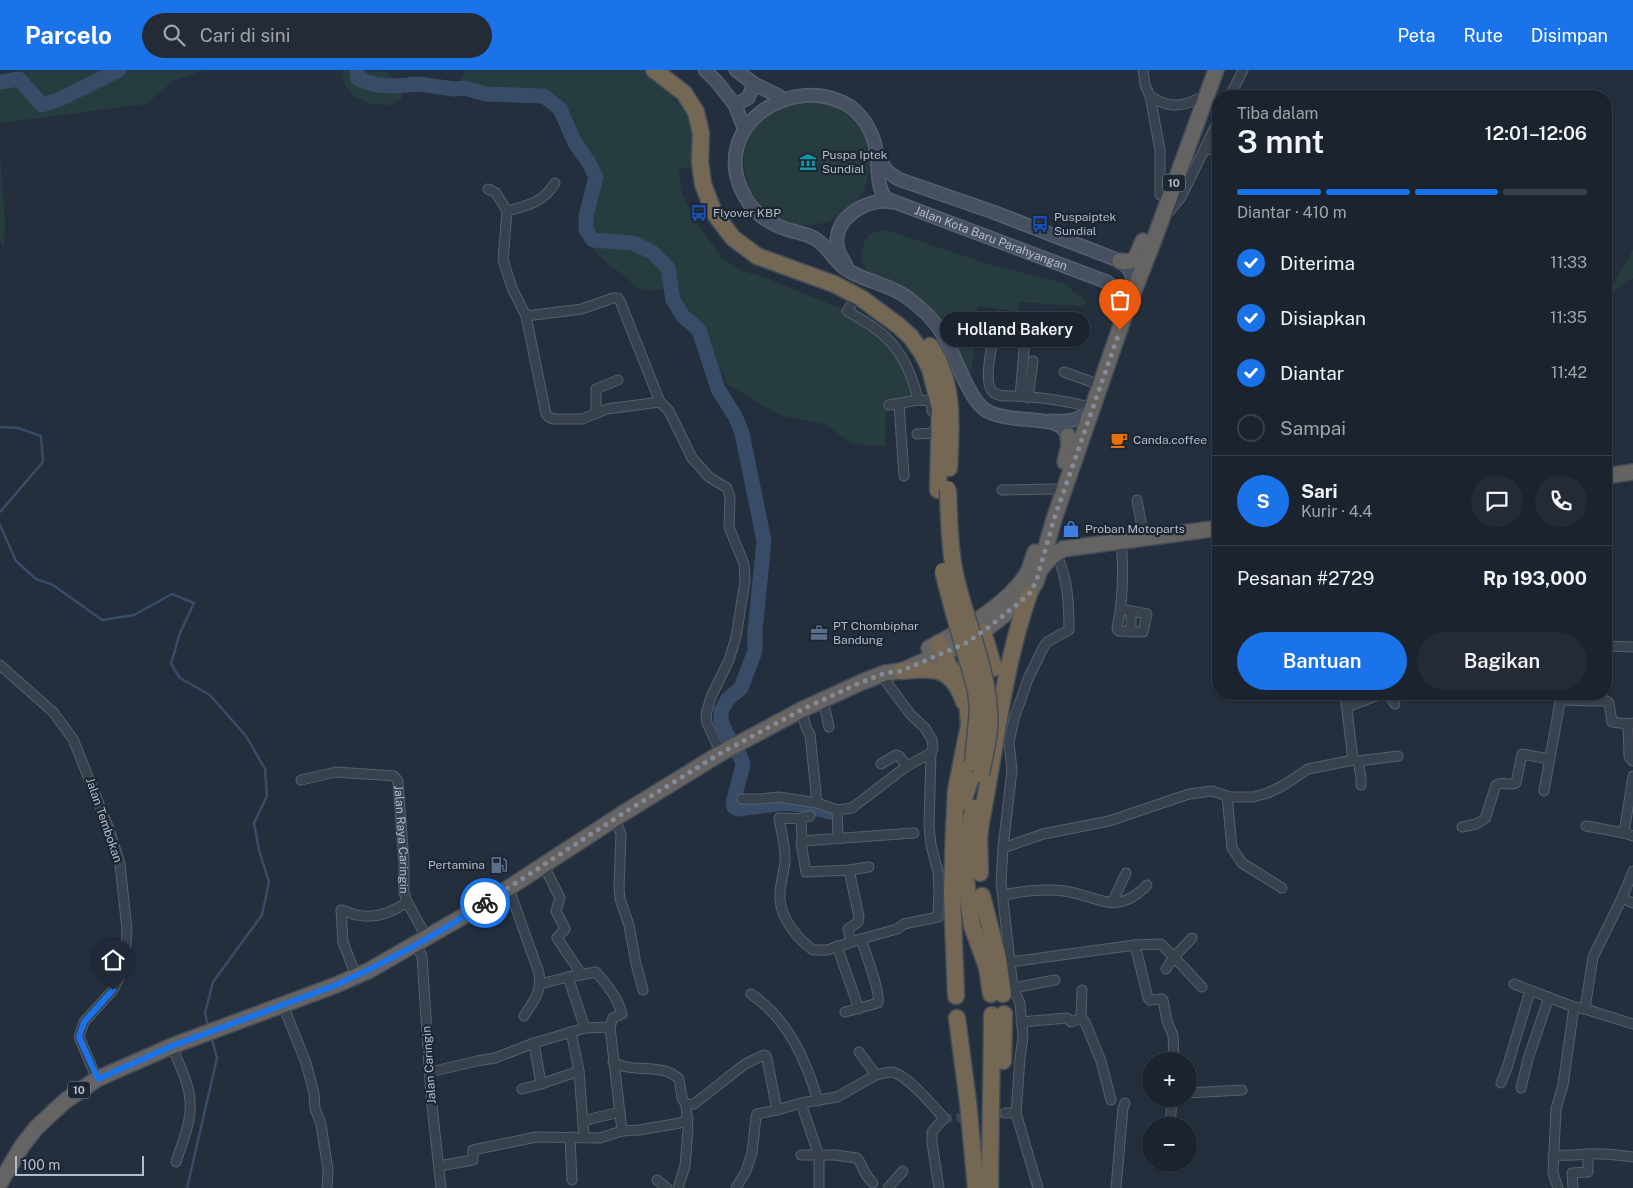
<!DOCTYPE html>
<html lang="id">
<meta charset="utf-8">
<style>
body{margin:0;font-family:"Public Sans",sans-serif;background:#242b36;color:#f1f3f6;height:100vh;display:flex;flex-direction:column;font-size:19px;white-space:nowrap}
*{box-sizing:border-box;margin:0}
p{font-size:16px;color:#a0a4aa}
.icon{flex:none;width:28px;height:28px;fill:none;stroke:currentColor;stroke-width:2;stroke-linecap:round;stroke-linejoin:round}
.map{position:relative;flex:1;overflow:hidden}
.panel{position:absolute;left:1212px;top:20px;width:400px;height:610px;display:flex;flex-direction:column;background:#1b232e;border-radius:20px;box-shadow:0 1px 4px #0004,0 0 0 1px #39404a}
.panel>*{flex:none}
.fabs{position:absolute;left:1142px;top:982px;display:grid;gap:10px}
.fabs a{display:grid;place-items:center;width:55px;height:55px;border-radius:50%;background:#1b232e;box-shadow:0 1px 4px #0004,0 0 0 1px #39404a;font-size:25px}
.scale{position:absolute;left:15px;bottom:12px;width:129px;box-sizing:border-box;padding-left:5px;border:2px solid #b4bcc9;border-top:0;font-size:14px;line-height:18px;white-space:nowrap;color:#b4bcc9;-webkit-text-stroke:4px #1d2633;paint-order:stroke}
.pin{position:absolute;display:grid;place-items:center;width:42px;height:42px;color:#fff;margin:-51px -21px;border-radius:50% 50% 50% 0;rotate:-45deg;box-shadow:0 0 5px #0007}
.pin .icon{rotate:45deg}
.courier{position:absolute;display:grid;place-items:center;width:50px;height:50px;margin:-25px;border:4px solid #1a73e8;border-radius:50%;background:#fff;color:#222;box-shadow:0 1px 6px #0007}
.bubble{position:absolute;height:35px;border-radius:18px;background:#1b232e;box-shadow:0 1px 4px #0004,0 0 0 1px #39404a;font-size:16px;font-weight:600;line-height:35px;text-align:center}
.summary em{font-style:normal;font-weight:600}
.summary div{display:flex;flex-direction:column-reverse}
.summary{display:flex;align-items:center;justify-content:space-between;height:85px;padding:0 25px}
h1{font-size:32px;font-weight:600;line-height:38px}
.bar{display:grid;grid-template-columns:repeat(4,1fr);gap:8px 5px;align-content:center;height:60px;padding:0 25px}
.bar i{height:6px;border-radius:4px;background:#39404a}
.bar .current{background:#1a73e8}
.bar p{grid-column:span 4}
.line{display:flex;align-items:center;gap:12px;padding:0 25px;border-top:1px solid #39404a}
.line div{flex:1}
.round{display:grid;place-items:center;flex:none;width:52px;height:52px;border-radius:26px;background:#242b36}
ol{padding:0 25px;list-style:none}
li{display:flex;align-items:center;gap:15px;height:55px}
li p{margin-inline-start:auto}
li .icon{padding:5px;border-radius:50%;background:#1a73e8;color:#fff;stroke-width:4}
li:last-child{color:#a0a4aa}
li i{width:28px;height:28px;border:2px solid #39404a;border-radius:50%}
.action{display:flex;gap:10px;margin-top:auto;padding:10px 25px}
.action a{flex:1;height:58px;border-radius:30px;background:#1a73e8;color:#fff;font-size:20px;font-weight:600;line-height:58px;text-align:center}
.action a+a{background:#242b36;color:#f1f3f6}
header{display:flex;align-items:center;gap:30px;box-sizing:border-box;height:70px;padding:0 25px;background:#1a73e8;color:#fff}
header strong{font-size:24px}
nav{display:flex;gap:28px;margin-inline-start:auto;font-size:18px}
.search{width:350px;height:45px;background:#242b36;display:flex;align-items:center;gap:12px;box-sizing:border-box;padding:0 18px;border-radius:28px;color:#a0a4aa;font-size:19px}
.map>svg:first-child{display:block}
.green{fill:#263c3f}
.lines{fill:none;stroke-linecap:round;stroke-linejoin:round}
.stream{stroke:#394c67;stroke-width:2.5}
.river{stroke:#394c67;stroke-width:15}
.minor-tunnel{stroke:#3a4453;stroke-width:9;stroke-dasharray:9 4.5;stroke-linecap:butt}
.minor-casing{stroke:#565f6c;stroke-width:11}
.secondary-casing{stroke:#565f6c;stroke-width:15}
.trunk-casing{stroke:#434c59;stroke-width:18}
.motorway-casing{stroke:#434c59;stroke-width:19}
.minor{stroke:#38414e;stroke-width:9}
.secondary{stroke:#465061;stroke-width:12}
.trunk{stroke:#656462;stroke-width:15}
.motorway{stroke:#746855;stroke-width:16}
.motorway-bridge-casing{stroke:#434c59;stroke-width:19;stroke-linecap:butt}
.motorway-bridge{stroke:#746855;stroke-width:16}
.done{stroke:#828b98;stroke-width:5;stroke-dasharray:0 9}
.route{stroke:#1a73e8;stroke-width:6}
.labels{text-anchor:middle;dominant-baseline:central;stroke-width:4.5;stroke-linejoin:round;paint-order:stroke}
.shield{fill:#1d2633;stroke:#878f9c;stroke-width:1}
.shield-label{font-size:11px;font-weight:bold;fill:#b4bcc9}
.poi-label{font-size:12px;fill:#b4bcc9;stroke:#1d2633;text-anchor:start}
.street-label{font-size:12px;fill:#b4bcc9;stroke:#1d2633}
</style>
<header>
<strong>Parcelo</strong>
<div class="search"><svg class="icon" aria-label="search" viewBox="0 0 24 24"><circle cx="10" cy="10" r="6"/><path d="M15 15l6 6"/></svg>Cari di sini</div>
<nav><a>Peta</a><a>Rute</a><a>Disimpan</a></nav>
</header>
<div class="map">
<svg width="1633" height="1118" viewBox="0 0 1633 1118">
<rect width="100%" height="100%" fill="#242f3e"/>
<g class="green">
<path d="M22,0H204L173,11L146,34L0,53V13H17Z"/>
<path d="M342,0L387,2L402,15V28L391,35L370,34L354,26L344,14Z"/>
<path d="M466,0H641L670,23L689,48L698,83L690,98H680L679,106L682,124L696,152L723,189L743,201L763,207L835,236L873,254L887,262L905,285L921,323L920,330L890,339L885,346V377L853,374L824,354L779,345L727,314L700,256L686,244L678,230L674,210L664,218L652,221L636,217L624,205L609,195L598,185L594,177L584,168L581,151L590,115L589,102L574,78L559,43L546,33L494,32L473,25L461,8Z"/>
<circle cx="807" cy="92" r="63"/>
<path d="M0,85L5,152L4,181L0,170Z"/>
<path d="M878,161H890L981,192L1067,214L1072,220L1085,230V235L1079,236L1019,232V250L1011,251V241L978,236L971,308C956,278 934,238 906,218C894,209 871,209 863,194C858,185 864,172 869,165Z"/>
<path d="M1633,180V208L1622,214L1606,227Z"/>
</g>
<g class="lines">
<g class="stream">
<path d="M0,357L18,358L41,366L43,392L0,442"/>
<path d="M0,455L16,491L36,509L53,515L102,550L134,545L172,524L194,533L180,563L171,594L180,608L210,625L246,666L265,699L267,726L254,753L259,780L269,812L262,845L213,912L205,943L208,956"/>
<path d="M187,1118L217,988L211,966"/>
</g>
<g class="river">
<path d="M357,0L358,9L377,15L397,16L419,14L454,19L464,18L486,24L544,26L560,39L575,73L589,93L596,107L586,146V160L593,170L633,173L652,182L668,198L673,230L683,246L699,260L718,319L735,346L742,363L764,471L755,561V581L741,618L728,629L721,641V651L726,663L741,688L743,695L733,733L734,737L738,739L785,733L801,735L830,742"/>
<path d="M0,12L19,9L42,35L60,29L119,0"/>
</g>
<path class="minor-tunnel" d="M943,1049L1005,1043"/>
<g class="minor-casing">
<g id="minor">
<path d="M1143,0L1145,15L1150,26L1160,80V125"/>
<path d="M1150,26C1166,37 1180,38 1197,29"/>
<path d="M1230,26L1243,0"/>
<path d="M1205,77L1219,83"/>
<path d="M488,119L496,123L507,141L503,190L512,218L526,246L546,344L549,347L553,349H582L607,339L660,332"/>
<path d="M507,141C527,136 544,132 555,113"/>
<path d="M1168,143L1181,127L1219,49"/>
<path d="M857,226L847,241C857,247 868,253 877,260C901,277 912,303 918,330"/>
<path d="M526,246L582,239L613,228H618L620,231L660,332L669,341L692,388L709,407L727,418L730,427L729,457L744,494L745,511L736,567L729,590L711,627L706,644L707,653L721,683"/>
<path d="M999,246C995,260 982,310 992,321C997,327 1006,326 1013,326C1042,327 1065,330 1092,338"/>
<path d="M1064,302L1100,315"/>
<path d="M1020,326L1024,281V249"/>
<path d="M1028,328L1033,291"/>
<path d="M899,334L904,406"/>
<path d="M889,335L918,330L931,331L932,341"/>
<path d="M596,343V319L618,310"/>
<path d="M917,364L932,363"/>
<path d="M1002,420L1057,419"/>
<path d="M1137,430L1144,468"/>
<path d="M1121,539L1147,544L1143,562L1119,561L1117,559C1123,530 1124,501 1121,471"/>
<path d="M1131,562V542"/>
<path d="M1606,576L1633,577"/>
<path d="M0,595L53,642L73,669L109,759L120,794L127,860L125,886L119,908L113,920L84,952L79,967L97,1009"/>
<path d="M1345,624L1353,690"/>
<path d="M1388,624L1395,634"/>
<path d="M1589,624L1590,631H1607L1609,633L1612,652L1628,654L1633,653"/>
<path d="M823,630L829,657"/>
<path d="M1347,637L1381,624"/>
<path d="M801,640L807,660L810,664L817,733"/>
<path d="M1628,654L1629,687L1633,691"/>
<path d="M1358,691L1361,707V715"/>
<path d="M881,694L896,685L899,686L907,696"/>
<path id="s1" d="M301,710L336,702L394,706L398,711L404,793V822L407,832L427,868"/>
<path d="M1544,721L1560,632L1562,630L1590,631"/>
<path d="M1227,726L1232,778L1242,793L1282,818"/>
<path d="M742,729H760L779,727L817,733L837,740L852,738L907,696L931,683L933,678L932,670L925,658L911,645L881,605"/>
<path d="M837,740L838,768"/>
<path d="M810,746L803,747L801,751L802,771L801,773L806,802L849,800L869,797"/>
<path d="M802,749L779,748C781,761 786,779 785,791C784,804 779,816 780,829C781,849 798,869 813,880H827L861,869"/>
<path d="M614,750L618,756L621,764L619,818L620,829L629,855L636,894L643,920"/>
<path d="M1586,756L1624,763L1633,766"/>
<path d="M1462,757L1476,754L1485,749L1496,715C1502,711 1510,716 1516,713L1522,684L1549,689"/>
<path d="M1624,763L1633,706"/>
<path d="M802,771L914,763"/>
<path d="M1003,778L1043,764L1109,751L1189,724L1212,721L1230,727H1253L1268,723L1284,715L1308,699L1353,690L1358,691L1398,686"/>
<path d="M544,796L560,828L556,841L565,859L557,868L582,905"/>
<path d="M849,800L859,847L858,852L848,859L851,872"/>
<path d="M509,819L539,903C542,923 534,930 524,946"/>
<path d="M1003,825C1023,821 1043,818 1064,821C1099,826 1117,847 1147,815"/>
<path d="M1622,828L1633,833"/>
<path d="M1112,833L1126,803"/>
<path d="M415,874L422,886L431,1026L441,1118"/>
<path d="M1135,875L1148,928L1150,930L1162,929L1163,930L1167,951L1173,965L1174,991"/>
<path d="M837,876L859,939"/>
<path d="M1010,892L1135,875L1161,874L1174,887L1202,917"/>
<path d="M1166,899L1174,887L1192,868"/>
<path d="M356,906L343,872L341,840C346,841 351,844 357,845C375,849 393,842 407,832"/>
<path d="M568,907L585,958"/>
<path d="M540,914L568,907L596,902C607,915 618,928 622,944L613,948L610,957L622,1061"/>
<path d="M1514,914L1574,937L1585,939L1633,954"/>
<path d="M1013,918L1055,910"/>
<path d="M751,924C788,949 806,990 818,1031"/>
<path d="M283,935L306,993L314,1023L315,1039L321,1054L328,1100L327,1118"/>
<path d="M1585,939L1593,887L1622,828L1633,801"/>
<path d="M845,942L878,933C881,924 865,881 861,869L897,859L904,854L938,847L939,820L938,802L931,775L929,756L931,683"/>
<path d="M1081,948L1082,920"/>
<path d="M1021,952L1067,948L1071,952L1081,948L1085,952L1101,991L1111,1030"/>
<path d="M571,962L579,1001L584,1068"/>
<path d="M534,973L541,1014"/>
<path d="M172,976C178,993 189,1012 190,1031C192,1051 182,1073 176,1092"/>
<path d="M859,982L876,1005C881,1004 887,1002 892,1002C908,1005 933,1036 944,1048L932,1062V1073L939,1118"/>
<path d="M613,992C633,1004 661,992 679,1009L682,1028L686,1035L688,1059L685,1096L678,1118"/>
<path d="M430,1002L477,991L495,988L534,973L585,958L610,957"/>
<path d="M1501,1013L1507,998L1530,921"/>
<path d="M1521,1018L1528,989L1549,927"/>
<path d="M522,1019L541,1014L579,1001"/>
<path d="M1189,1023L1242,1020"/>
<path d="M801,1033L819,1086V1118"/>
<path d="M686,1035L694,1034L745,994L764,985L766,986L767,989L777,1040L801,1033L837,1027L876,1005"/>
<path d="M1005,1043H1016"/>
<path d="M584,1052L590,1049L620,1042"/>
<path d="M1170,1056L1172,1029"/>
<path d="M570,1067L572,1110"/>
<path d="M801,1085H835L857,1088C865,1098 862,1103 873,1113"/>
<path d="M1553,1085C1565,1086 1577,1085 1589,1084C1604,1083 1618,1085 1633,1087"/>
<path d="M439,1096L473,1090V1080L536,1067L600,1068L622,1061L639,1060L680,1053L688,1049"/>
<path d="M657,1110L667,1118"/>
<path d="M736,1118L746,1101L752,1083L756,1047L757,1044L777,1040"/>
<path d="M888,1118L903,1101"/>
<path d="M1038,1118L1016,1043L1020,988L1023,967L1020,933L1013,918L1001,812L1003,778L1012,700L1009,672L1014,649L1028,609L1043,578L1047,572L1069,560C1069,535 1068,507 1056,484"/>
<path d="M1116,1118L1123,1038L1125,1033"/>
<path d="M1558,1118L1553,1103L1556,1039L1563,1015L1574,937"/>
<path d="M1573,1118L1572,1103L1588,1102V1084"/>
</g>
</g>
<g class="secondary-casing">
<g id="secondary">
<path d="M705,0L717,12L735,35L744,58"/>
<path d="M736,0L754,14L779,26"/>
<path d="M735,35L748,28L754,14"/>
<path d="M878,86L887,101L898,109L993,142L1120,191C1131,198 1135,208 1133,221"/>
<path d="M846,195C841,187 836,179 837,169C838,145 871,127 892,132"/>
<path d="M1051,351C1068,352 1081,351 1092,338"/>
<path id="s2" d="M1068,366L1062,357L1054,353C1033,348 1007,351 987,341C969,331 955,285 944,266C935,251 922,238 908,228C890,214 865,212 846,199C834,191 827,175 814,168C806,164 797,162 789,160C769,154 752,142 743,123C709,56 793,0 851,37C866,49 875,67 877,86C879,100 876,118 887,129L1107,212C1118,219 1124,229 1126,241"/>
</g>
</g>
<g class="trunk-casing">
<g id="trunk">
<path d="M1120,191C1137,194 1137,185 1143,171"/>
<path d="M1065,392L1069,376L1068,366"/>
<path d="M1606,406L1633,402"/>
<path d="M1040,500L1049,489L1063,479L1219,458"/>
<path d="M929,578C960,562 1013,532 1029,500C1031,495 1033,488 1035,482"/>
<path d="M0,1113L22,1076L36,1058L65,1031L97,1009L172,976L336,915L368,901L476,839L622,744L721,683L801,640L862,612L885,603L901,601L966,573L989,557L1020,532L1029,524L1036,512L1054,449L1126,241L1154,170L1216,0"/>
</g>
</g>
<g class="motorway-casing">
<g id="motorway">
<path d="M654,0L684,23L696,42L701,63L700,92L703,114L714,143L733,168L757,186L834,214L861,228L899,256L911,267L922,283L930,299L940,338L938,420"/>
<path d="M930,276C955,314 951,354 949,398"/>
<path d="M983,562L994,598"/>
<path d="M939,573L956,612"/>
<path d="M901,601C934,598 952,596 964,632"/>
<path d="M963,732L972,704"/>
<path d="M974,738L968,760L964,790L968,828L972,856L987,897L991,924"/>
<path d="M980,803L979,768L981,752C996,676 1003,598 1029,524"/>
<path d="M982,826L998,888L1003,924"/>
<path d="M956,926L952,823L954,761L956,720L969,655L965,599L966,595L976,588L988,590L994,596"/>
<path d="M957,948L968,1032L976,1118"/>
<path d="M1003,991L1004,944"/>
<path d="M990,1118C990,1060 992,1003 992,945"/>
</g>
</g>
<use href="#minor" class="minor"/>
<use href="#secondary" class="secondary"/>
<use href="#trunk" class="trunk"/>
<use href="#motorway" class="motorway"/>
<g class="motorway-bridge-casing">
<g id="motorway-bridge">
<path d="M948,419C949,446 949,472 954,499C963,546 986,592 989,640C991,662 985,683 981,704"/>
<path d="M943,501L952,536L976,620L978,641L973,692"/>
</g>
</g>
<use href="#motorway-bridge" class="motorway-bridge"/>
</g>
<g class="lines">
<path class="done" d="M485,833L622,744L721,683L801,640L862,612L885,603L901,601L966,573L989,557L1020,532L1029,524L1036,512L1054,449L1120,260"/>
<path class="route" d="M113,920L84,952L79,967L98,1009L172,976L336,915C387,892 438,864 485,833"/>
</g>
<defs>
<g id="museum-bare" transform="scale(1.35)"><path d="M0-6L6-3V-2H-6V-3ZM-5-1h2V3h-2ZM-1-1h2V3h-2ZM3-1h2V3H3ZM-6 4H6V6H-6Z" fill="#0f9aa8" stroke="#1d2633" stroke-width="2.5" paint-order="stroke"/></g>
<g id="bus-bare" transform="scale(1.35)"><path d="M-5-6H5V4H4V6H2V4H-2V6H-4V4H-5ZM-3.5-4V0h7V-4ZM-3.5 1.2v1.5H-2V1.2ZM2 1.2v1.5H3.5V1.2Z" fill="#1a4fb4" stroke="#1d2633" stroke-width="2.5" paint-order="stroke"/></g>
<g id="cafe-bare" transform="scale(1.35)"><path d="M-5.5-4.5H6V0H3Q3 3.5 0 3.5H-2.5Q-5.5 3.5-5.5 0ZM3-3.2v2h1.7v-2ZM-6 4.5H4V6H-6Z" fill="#e8710a" stroke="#1d2633" stroke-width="2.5" paint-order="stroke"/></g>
<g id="shop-bare" transform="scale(1.35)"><path d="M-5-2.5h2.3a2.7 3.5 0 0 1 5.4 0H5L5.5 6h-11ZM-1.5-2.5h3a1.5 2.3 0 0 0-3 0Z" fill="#3f7fe0" stroke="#1d2633" stroke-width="2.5" paint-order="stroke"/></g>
<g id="office-bare" transform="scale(1.35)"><path d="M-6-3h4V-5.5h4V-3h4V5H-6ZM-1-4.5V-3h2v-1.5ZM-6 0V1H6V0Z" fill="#5c6f8a" stroke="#1d2633" stroke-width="2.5" paint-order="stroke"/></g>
<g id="fuel-bare" transform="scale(1.35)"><path d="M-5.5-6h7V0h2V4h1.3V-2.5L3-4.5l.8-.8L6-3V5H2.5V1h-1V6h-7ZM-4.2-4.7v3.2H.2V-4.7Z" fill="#5c6f8a" stroke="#1d2633" stroke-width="2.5" paint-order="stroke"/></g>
</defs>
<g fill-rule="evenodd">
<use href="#museum-bare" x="808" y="92"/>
<use href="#bus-bare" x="699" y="143"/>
<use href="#bus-bare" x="1040" y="154"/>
<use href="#cafe-bare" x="1119" y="370"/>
<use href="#shop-bare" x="1071" y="459"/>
<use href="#office-bare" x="819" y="563"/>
<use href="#fuel-bare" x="499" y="795"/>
</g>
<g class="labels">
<g class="shield">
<rect x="1163" y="104.5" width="22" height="17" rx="4"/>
<rect x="68" y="1011.5" width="22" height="17" rx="4"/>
</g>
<g class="shield-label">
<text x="1174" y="113">10</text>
<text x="79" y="1020">10</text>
</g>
<g class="poi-label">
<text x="822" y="85">Puspa Iptek<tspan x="822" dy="14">Sundial</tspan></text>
<text x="713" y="143">Flyover KBP</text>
<text x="1054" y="147">Puspaiptek<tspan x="1054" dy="14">Sundial</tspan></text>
<text x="1133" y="370">Canda.coffee</text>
<text x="1085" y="459">Proban Motoparts</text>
<text x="833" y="556">PT Chombiphar<tspan x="833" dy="14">Bandung</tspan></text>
<text x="485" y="795" text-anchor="end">Pertamina</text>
</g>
<g class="street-label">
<text stroke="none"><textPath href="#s2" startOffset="828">Jalan Kota Baru Parahyangan</textPath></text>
<text transform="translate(104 750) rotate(71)">Jalan Tembokan</text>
<text stroke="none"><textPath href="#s1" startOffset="159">Jalan Raya Caringin</textPath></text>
<text transform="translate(429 995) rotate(-94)">Jalan Caringin</text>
</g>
</g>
</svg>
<div class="fabs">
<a>+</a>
<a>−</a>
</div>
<div class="scale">100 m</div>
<div class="pin" style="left:1120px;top:260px;background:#ea580c"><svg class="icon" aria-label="bag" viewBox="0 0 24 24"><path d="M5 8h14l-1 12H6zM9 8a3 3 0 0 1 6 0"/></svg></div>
<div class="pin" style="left:113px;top:920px;background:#1f2937"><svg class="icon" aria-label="home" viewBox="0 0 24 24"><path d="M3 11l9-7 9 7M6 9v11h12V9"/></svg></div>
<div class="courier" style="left:485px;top:833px"><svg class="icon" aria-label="bike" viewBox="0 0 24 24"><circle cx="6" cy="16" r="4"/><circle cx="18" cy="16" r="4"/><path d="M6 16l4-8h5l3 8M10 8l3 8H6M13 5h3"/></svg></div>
<div class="bubble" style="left:940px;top:242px;width:150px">Holland Bakery</div>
<section class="panel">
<div class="summary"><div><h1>3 mnt</h1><p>Tiba dalam</p></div><em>12:01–12:06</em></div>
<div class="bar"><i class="current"></i><i class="current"></i><i class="current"></i><i></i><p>Diantar · 410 m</p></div>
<ol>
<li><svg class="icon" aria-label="check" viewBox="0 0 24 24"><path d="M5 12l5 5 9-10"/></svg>Diterima<p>11:33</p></li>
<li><svg class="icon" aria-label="check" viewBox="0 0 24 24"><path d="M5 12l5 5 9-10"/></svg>Disiapkan<p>11:35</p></li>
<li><svg class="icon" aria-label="check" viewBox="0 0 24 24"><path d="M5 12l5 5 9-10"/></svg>Diantar<p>11:42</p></li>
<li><i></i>Sampai</li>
</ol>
<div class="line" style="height:90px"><b class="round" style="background:#1a73e8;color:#fff">S</b><div><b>Sari</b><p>Kurir · 4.4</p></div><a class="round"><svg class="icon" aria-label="chat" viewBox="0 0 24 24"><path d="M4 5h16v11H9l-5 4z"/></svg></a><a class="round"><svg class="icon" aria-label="phone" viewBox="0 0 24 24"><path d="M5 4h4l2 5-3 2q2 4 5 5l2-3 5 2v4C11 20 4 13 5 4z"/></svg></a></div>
<div class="line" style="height:65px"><div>Pesanan #2729</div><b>Rp 193,000</b></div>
<div class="action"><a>Bantuan</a><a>Bagikan</a></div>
</section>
</div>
